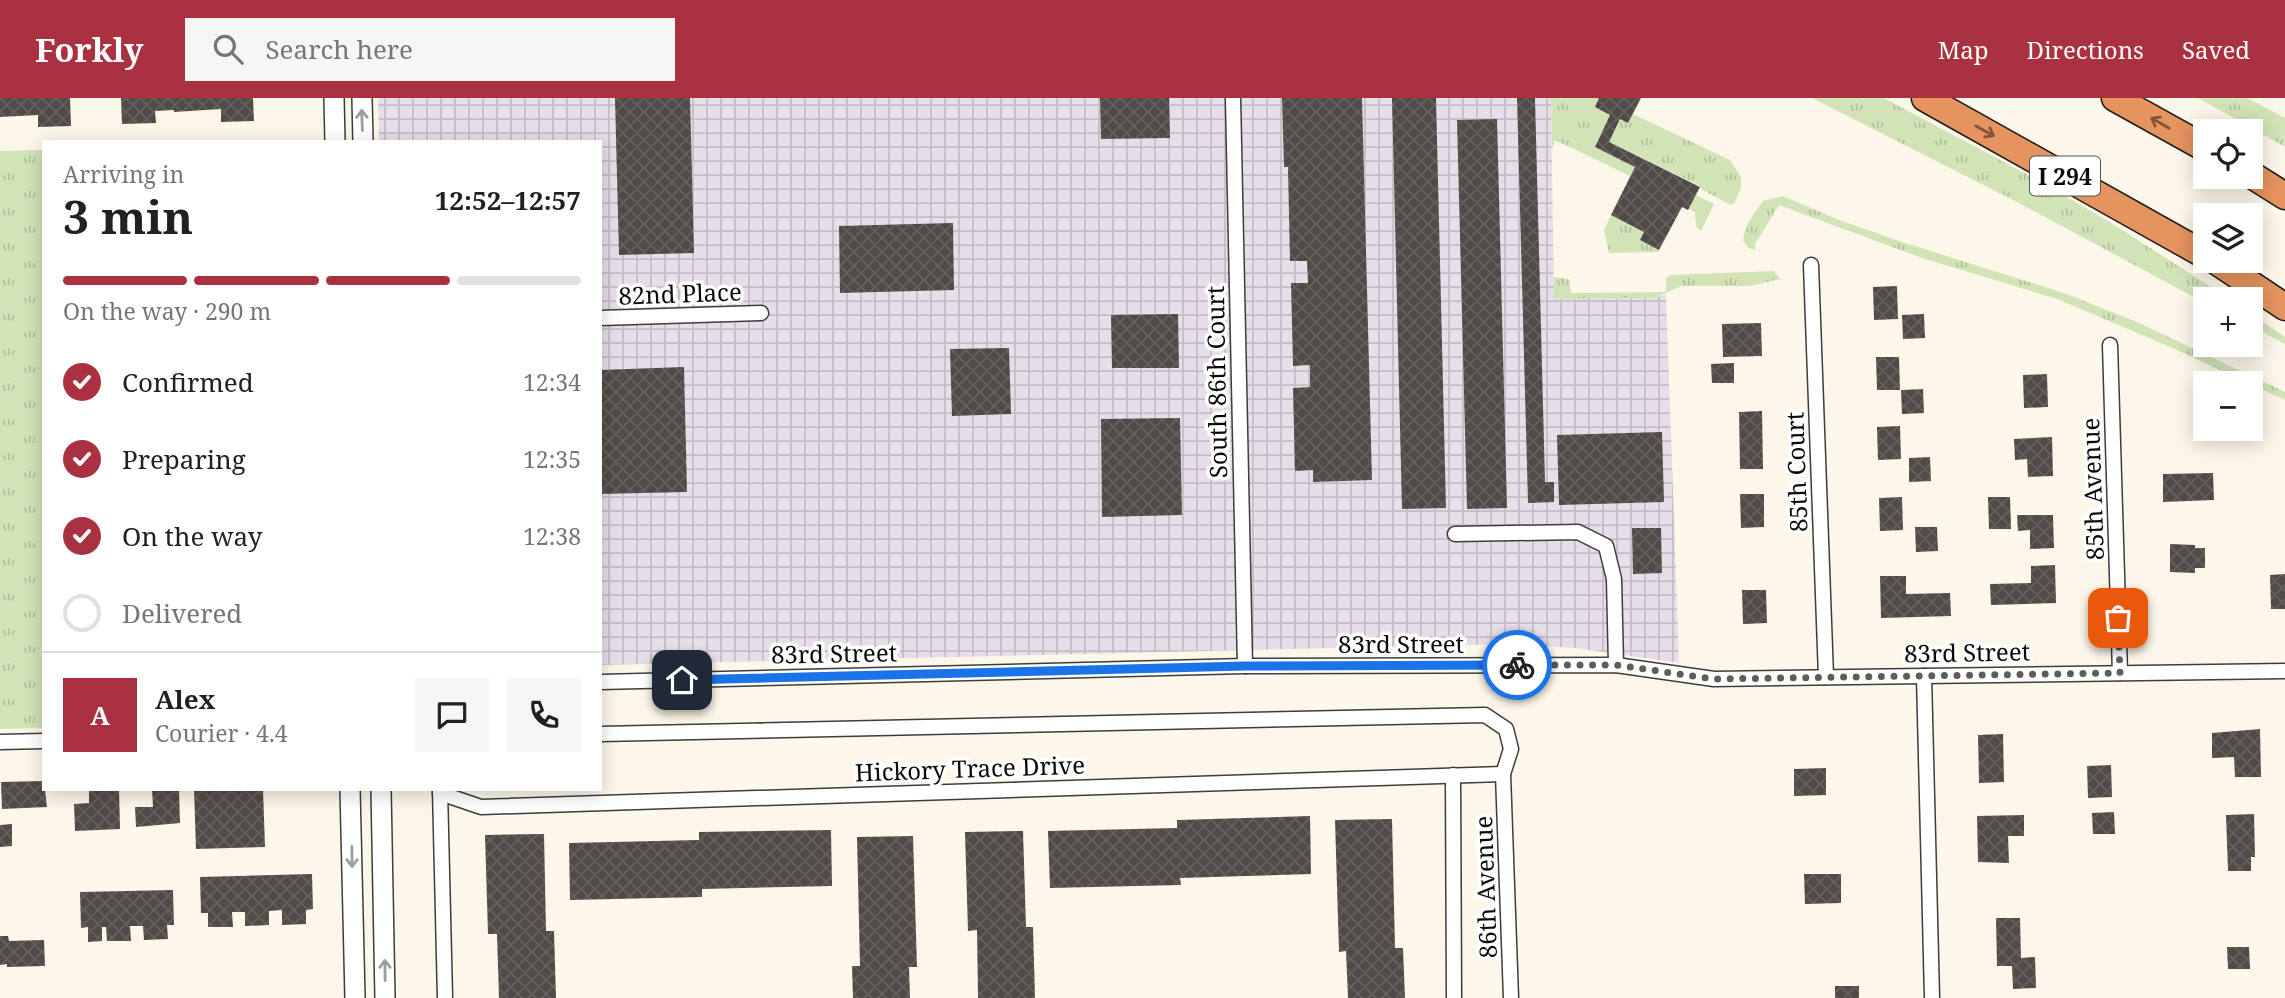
<!DOCTYPE html>
<meta charset="utf-8">
<style>
body{margin:0;font-family:"Noto Serif",serif;background:#f6f6f6;color:#202124;height:100vh;display:flex;flex-direction:column;font-size:26px;white-space:nowrap}
*{box-sizing:border-box;margin:0}
p{font-size:23px;color:#757577}
.icon{flex:none;width:38px;height:38px;fill:none;stroke:currentColor;stroke-width:2;stroke-linecap:round;stroke-linejoin:round}
.map{position:relative;flex:1;overflow:hidden}
.side{position:absolute;left:42px;top:42px;width:560px;height:651px;display:flex;flex-direction:column;background:#fff;border-radius:0px;box-shadow:0 4px 18px #0003}
.side>*{flex:none}
.controls{position:absolute;left:2193px;top:21px;display:grid;gap:14px}
.controls a{display:grid;place-items:center;width:70px;height:70px;border-radius:0px;background:#fff;box-shadow:0 4px 18px #0003;font-size:35px}
.pin{position:absolute;display:grid;place-items:center;width:60px;height:60px;color:#fff;margin:-30px;border-radius:14px;box-shadow:0 4px 10px #0006}
.courier{position:absolute;display:grid;place-items:center;width:70px;height:70px;margin:-35px;border:5px solid #1a73e8;border-radius:50%;background:#fff;color:#222;box-shadow:0 2px 9px #0007}
.head em{font-style:normal;font-weight:700}
.head div{display:flex;flex-direction:column-reverse}
.head{display:flex;align-items:center;justify-content:space-between;height:119px;padding:0 21px}
h1{font-size:46px;font-weight:700;line-height:52px}
.bar{display:grid;grid-template-columns:repeat(4,1fr);gap:10px 7px;align-content:center;height:84px;padding:0 21px}
.bar i{height:9px;border-radius:5px;background:#e0e0e0}
.bar .current{background:#aa3240}
.bar p{grid-column:span 4}
.line{display:flex;align-items:center;gap:18px;padding:0 21px;border-top:2px solid #e0e0e0}
.line div{flex:1}
.round{display:grid;place-items:center;flex:none;width:74px;height:74px;border-radius:0px;background:#f6f6f6}
ol{padding:0 21px;list-style:none}
li{display:flex;align-items:center;gap:21px;height:77px}
li p{margin-inline-start:auto}
li .icon{padding:7px;border-radius:50%;background:#aa3240;color:#fff;stroke-width:4}
li:last-child{color:#757577}
li i{width:38px;height:38px;border:4px solid #e0e0e0;border-radius:50%}
header{display:flex;align-items:center;gap:42px;box-sizing:border-box;height:98px;padding:0 35px;background:#aa3240;color:#fff}
header strong{font-size:33px}
nav{display:flex;gap:38px;margin-inline-start:auto;font-size:24px}
.search{width:490px;height:63px;background:#f6f6f6;display:flex;align-items:center;gap:18px;box-sizing:border-box;padding:0 24px;border-radius:0px;color:#757577;font-size:26px}
.map>svg:first-child{display:block}
.industrial{fill:url(#industrial-grid)}
.grass{fill:url(#grass-tufts)}
.building{fill:url(#building-cross-hatch)}
.lines{fill:none;stroke-linecap:round;stroke-linejoin:round}
.minor-casing{stroke:#3d3d3d;stroke-width:17}
.tertiary-casing{stroke:#3d3d3d;stroke-width:22}
.motorway-casing{stroke:#1b1b1b;stroke-width:29}
.minor{stroke:#fff;stroke-width:14}
.tertiary{stroke:#fff;stroke-width:19}
.motorway{stroke:#e5935f;stroke-width:26}
.oneway{stroke:#9d9d9d}
.oneway2{stroke:#825539}
.done{stroke:#5f5d58;stroke-width:7;stroke-dasharray:0 12.6}
.route{stroke:#1a73e8;stroke-width:9}
.labels{text-anchor:middle;dominant-baseline:central;stroke-width:7;stroke-linejoin:round;paint-order:stroke}
.shield{fill:#fff;stroke:#545454;stroke-width:2}
.shield-label{font-size:23px;font-weight:bold;fill:#0a0a0a}
.street-label{font-size:24px;fill:#0a0a0a;stroke:#fff}
</style>
<header>
<strong>Forkly</strong>
<div class="search"><svg class="icon" aria-label="search" viewBox="0 0 24 24"><circle cx="10" cy="10" r="6"/><path d="M15 15l6 6"/></svg>Search here</div>
<nav><a>Map</a><a>Directions</a><a>Saved</a></nav>
</header>
<div class="map">
<svg width="2285" height="900" viewBox="0 0 2285 900">
<defs>
<pattern id="industrial-grid" width="8" height="8" patternUnits="userSpaceOnUse" patternTransform="scale(1.75)"><rect width="8" height="8" fill="#e6dee8"/><path d="M0 4h8M4 0v8" fill="none" stroke="#c4bdc6"/></pattern>
<pattern id="grass-tufts" width="24" height="20" patternUnits="userSpaceOnUse" patternTransform="scale(1.75)"><rect width="24" height="20" fill="#d1e3b7"/><path d="M3 7l-1-3M5 7V3M7 7l1-3M15 17l-1-3M17 17v-4M19 17l1-3" fill="none" stroke="#b2c19c"/></pattern>
<pattern id="building-cross-hatch" width="8" height="8" patternUnits="userSpaceOnUse" patternTransform="scale(1.75)"><rect width="8" height="8" fill="#514b47"/><path d="M0 0l8 8M0 8l8-8" fill="none" stroke="#65605d"/></pattern>
</defs>
<rect width="100%" height="100%" fill="#fdf7e9"/>
<path class="industrial" d="M378,0H1551L1554,201L1655,200L1666,196L1679,565L1576,550L1512,546L600,567V44H379Z"/>
<g class="grass">
<path d="M1551,0H1599L1610,17L1595,49L1635,69L1630,78L1555,42L1552,51Z"/>
<path d="M1812,0H1884L2036,81L2108,123L2230,201H2205V205L2017,104Z"/>
<path d="M2198,0H2247L2285,20V49Z"/>
<path d="M1633,16L1730,62L1741,79V90L1734,106H1729L1699,90L1700,88L1609,44L1620,21L1628,25Z"/>
<path d="M44,52V630L0,631V53Z"/>
<path d="M1696,97L1714,106L1701,133L1696,129L1695,114L1688,110Z"/>
<path d="M1783,98L1839,122L1902,144L2064,195L2137,224L2285,294V302L2168,248L2057,201L1922,160L1779,107L1755,146V152L1749,150L1743,143C1744,128 1755,114 1763,103Z"/>
<path d="M1611,117L1644,134L1640,142L1659,152V154L1609,155L1604,132Z"/>
<path d="M1774,173L1780,181L1751,188H1681L1655,200L1554,201V179L1569,181L1571,195L1666,194V180L1670,177Z"/>
<path d="M2250,215L2285,239V246L2251,228Z"/>
</g>
<g class="building">
<path d="M0,0H70L71,28L38,29V17L0,19Z"/>
<path d="M121,0H253L254,23L221,24V11L174,14V12L155,13L156,25L122,26Z"/>
<path d="M615,0H690L694,155L619,157Z"/>
<path d="M1100,0H1169L1170,40L1101,41Z"/>
<path d="M1282,0H1362L1372,382L1313,384V372L1295,373L1293,290L1310,289V267L1293,268L1291,185H1308L1307,163H1290L1288,69H1284Z"/>
<path d="M1392,0H1436L1446,410L1402,411Z"/>
<path d="M1517,0H1535L1545,384H1554V404L1528,405Z"/>
<path d="M1599,0H1641L1628,25L1620,21L1609,44L1700,89L1688,112L1682,109L1659,152L1640,142L1644,134L1611,117L1635,69L1595,49L1610,17L1595,9Z"/>
<path d="M1497,21L1507,410L1467,411L1457,22Z"/>
<path d="M953,125L954,192L840,195L839,128Z"/>
<path d="M1897,188L1898,221L1874,222L1873,189Z"/>
<path d="M1178,216L1179,270H1112L1111,217Z"/>
<path d="M1924,216L1925,240L1903,241L1902,217Z"/>
<path d="M1761,225L1762,258L1723,259L1722,226Z"/>
<path d="M1009,250L1011,316L952,318L950,251Z"/>
<path d="M1876,259H1899L1900,292H1877Z"/>
<path d="M1734,265V285H1712L1711,266Z"/>
<path d="M684,269L687,394L600,396V272Z"/>
<path d="M2047,276L2048,309L2024,310L2023,277Z"/>
<path d="M1923,291L1924,315L1902,316L1901,292Z"/>
<path d="M1762,313L1763,371H1740L1739,314Z"/>
<path d="M1180,320L1182,417L1102,419L1101,321Z"/>
<path d="M1900,328L1901,361L1878,362L1877,329Z"/>
<path d="M1662,334L1664,404L1559,407L1557,337Z"/>
<path d="M2052,339L2053,378L2028,379L2027,361L2015,362L2014,341Z"/>
<path d="M1930,359L1931,383L1909,384V360Z"/>
<path d="M2213,375L2214,402L2163,404V376Z"/>
<path d="M1740,396H1764V429L1741,430Z"/>
<path d="M1902,399L1903,432L1880,433L1879,400Z"/>
<path d="M1988,399H2010L2011,431H1989Z"/>
<path d="M2017,417H2053L2054,450L2030,451V432L2018,433Z"/>
<path d="M1915,429H1937L1938,453L1916,454Z"/>
<path d="M1632,430H1661L1662,475L1633,476Z"/>
<path d="M2170,446L2195,447V450H2205V470H2195V475L2170,474Z"/>
<path d="M2055,467L2056,505L1991,507L1990,486L2031,485V468Z"/>
<path d="M2285,476V511H2271L2270,477Z"/>
<path d="M1880,478H1906V496L1950,495L1951,518L1881,520Z"/>
<path d="M1742,492H1766L1767,525L1743,526Z"/>
<path d="M2260,631L2261,679H2235L2234,659L2212,660V635Z"/>
<path d="M2003,636L2004,684L1979,685L1978,637Z"/>
<path d="M2111,667L2112,699L2088,700L2087,668Z"/>
<path d="M1826,670V697L1794,698V671Z"/>
<path d="M44,683L47,709L2,711L1,684Z"/>
<path d="M89,691H119L120,731L75,733L74,706L89,705Z"/>
<path d="M152,691H179L180,725L136,729L135,709H153Z"/>
<path d="M194,691H263L265,749L196,751Z"/>
<path d="M2114,714L2115,736H2093L2092,715Z"/>
<path d="M2254,716L2255,759H2251V773H2228L2226,717Z"/>
<path d="M2024,717V738H2008L2009,765L1978,764L1977,718Z"/>
<path d="M1310,718L1311,776L1180,780L1181,787L1050,790L1048,733L1177,730V722Z"/>
<path d="M1392,721L1395,850H1403L1405,900H1348L1346,853L1339,854L1335,722Z"/>
<path d="M12,726V748L0,749V727Z"/>
<path d="M831,732L832,788L702,791V799L570,802L569,745L699,742V734Z"/>
<path d="M1023,733L1026,829H1033L1035,900H978L977,832L968,833L965,734Z"/>
<path d="M544,736L546,833H554L556,900H499L497,836H488L485,737Z"/>
<path d="M913,738L917,869H909L910,900H853L852,868H860L857,739Z"/>
<path d="M312,776L313,811L306,812V826L282,827V812L269,813V827L245,828V814H232L233,829H208V815H201L200,779Z"/>
<path d="M1804,776H1841V805L1805,806Z"/>
<path d="M173,792L174,827H167L168,841L144,842L143,828H130L131,843H107L106,829H102V843L88,844V829L81,830L80,794Z"/>
<path d="M1996,820H2020L2021,860L2035,859L2036,890L2013,891L2012,868H1997Z"/>
<path d="M0,838H8L9,843L44,842L45,868L7,869V866L0,867Z"/>
<path d="M2227,849H2249L2250,871H2228Z"/>
<rect x="1835" y="888" width="24" height="12"/>
</g>
<g class="lines">
<g class="minor-casing">
<g id="minor">
<path d="M1233,0L1245,568"/>
<path d="M1811,167L1826,579"/>
<path d="M600,220L761,215"/>
<path d="M2110,247L2120,575"/>
<path d="M1455,436L1578,434L1606,448L1614,481L1616,567"/>
<path d="M1924,578L1932,900"/>
<path d="M600,584L1245,568L1616,567L1714,581L2285,573"/>
<path d="M600,636L1485,617L1506,631L1511,651L1503,676L1511,900"/>
<path d="M0,644L44,643"/>
<path d="M1453,677L1454,900"/>
<path d="M440,691L445,900"/>
<path d="M440,695L481,709L1503,676"/>
</g>
</g>
<g class="tertiary-casing">
<g id="tertiary">
<path d="M334,0L335,44"/>
<path d="M362,0L363,44"/>
<path d="M350,691L355,900"/>
<path d="M381,691L385,900"/>
</g>
</g>
<g class="motorway-casing">
<g id="motorway">
<path d="M1925,0L2205,157"/>
<path d="M2115,0L2205,50"/>
<path d="M2250,76L2285,98"/>
<path d="M2216,163L2285,209"/>
</g>
</g>
<use href="#minor" class="minor"/>
<use href="#tertiary" class="tertiary"/>
<use href="#motorway" class="motorway"/>
</g>
<defs><path id="oneway-shaft" d="M-6 0H5M1.5-3L5.5 0L1.5 3" fill="none" stroke-width="1.6" stroke-linecap="round" stroke-linejoin="round" transform="scale(1.75)"/></defs>
<g class="oneway">
<use href="#oneway-shaft" transform="translate(362 22) rotate(-92)"/>
<use href="#oneway-shaft" transform="translate(352 759) rotate(89)"/>
<use href="#oneway-shaft" transform="translate(385 872) rotate(-91)"/>
</g>
<g class="oneway2">
<use href="#oneway-shaft" transform="translate(2160 25) rotate(-150)"/>
<use href="#oneway-shaft" transform="translate(1985 33) rotate(29)"/>
</g>
<g class="lines">
<path class="done" d="M1517,567H1616L1714,581L2120,575L2118,520"/>
<path class="route" d="M682,582L1245,568L1517,567"/>
</g>
<g class="labels">
<rect class="shield" x="2030" y="58.5" width="70" height="39" rx="5"/>
<g class="shield-label">
<text x="2065" y="78">I 294</text>
</g>
<g class="street-label">
<text transform="translate(680 195) rotate(-2)">82nd Place</text>
<text transform="translate(1216 284) rotate(-91)">South 86th Court</text>
<text transform="translate(1796 374) rotate(-92)">85th Court</text>
<text transform="translate(2092 391) rotate(-92)">85th Avenue</text>
<text x="1401" y="545">83rd Street</text>
<text transform="translate(1967 554) rotate(-1)">83rd Street</text>
<text transform="translate(834 555) rotate(-1)">83rd Street</text>
<text transform="translate(970 670) rotate(-2)">Hickory Trace Drive</text>
<text transform="translate(1485 789) rotate(-92)">86th Avenue</text>
</g>
</g>
</svg>
<div class="controls">
<a><svg class="icon" aria-label="locate" viewBox="0 0 24 24"><circle cx="12" cy="12" r="6"/><path d="M12 2v4M12 18v4M2 12h4M18 12h4"/></svg></a>
<a><svg class="icon" aria-label="layers" viewBox="0 0 24 24"><path d="M12 4l9 5-9 5-9-5zM3 14l9 5 9-5"/></svg></a>
<a>+</a>
<a>−</a>
</div>
<div class="pin" style="left:2118px;top:520px;background:#ea580c"><svg class="icon" aria-label="bag" viewBox="0 0 24 24"><path d="M5 8h14l-1 12H6zM9 8a3 3 0 0 1 6 0"/></svg></div>
<div class="pin" style="left:682px;top:582px;background:#1f2937"><svg class="icon" aria-label="home" viewBox="0 0 24 24"><path d="M3 11l9-7 9 7M6 9v11h12V9"/></svg></div>
<div class="courier" style="left:1517px;top:567px"><svg class="icon" aria-label="bike" viewBox="0 0 24 24"><circle cx="6" cy="16" r="4"/><circle cx="18" cy="16" r="4"/><path d="M6 16l4-8h5l3 8M10 8l3 8H6M13 5h3"/></svg></div>
<section class="side">
<div class="head"><div><h1>3 min</h1><p>Arriving in</p></div><em>12:52–12:57</em></div>
<div class="bar"><i class="current"></i><i class="current"></i><i class="current"></i><i></i><p>On the way · 290 m</p></div>
<ol>
<li><svg class="icon" aria-label="check" viewBox="0 0 24 24"><path d="M5 12l5 5 9-10"/></svg>Confirmed<p>12:34</p></li>
<li><svg class="icon" aria-label="check" viewBox="0 0 24 24"><path d="M5 12l5 5 9-10"/></svg>Preparing<p>12:35</p></li>
<li><svg class="icon" aria-label="check" viewBox="0 0 24 24"><path d="M5 12l5 5 9-10"/></svg>On the way<p>12:38</p></li>
<li><i></i>Delivered</li>
</ol>
<div class="line" style="height:126px"><b class="round" style="background:#aa3240;color:#fff">A</b><div><b>Alex</b><p>Courier · 4.4</p></div><a class="round"><svg class="icon" aria-label="chat" viewBox="0 0 24 24"><path d="M4 5h16v11H9l-5 4z"/></svg></a><a class="round"><svg class="icon" aria-label="phone" viewBox="0 0 24 24"><path d="M5 4h4l2 5-3 2q2 4 5 5l2-3 5 2v4C11 20 4 13 5 4z"/></svg></a></div>
</section>
</div>
